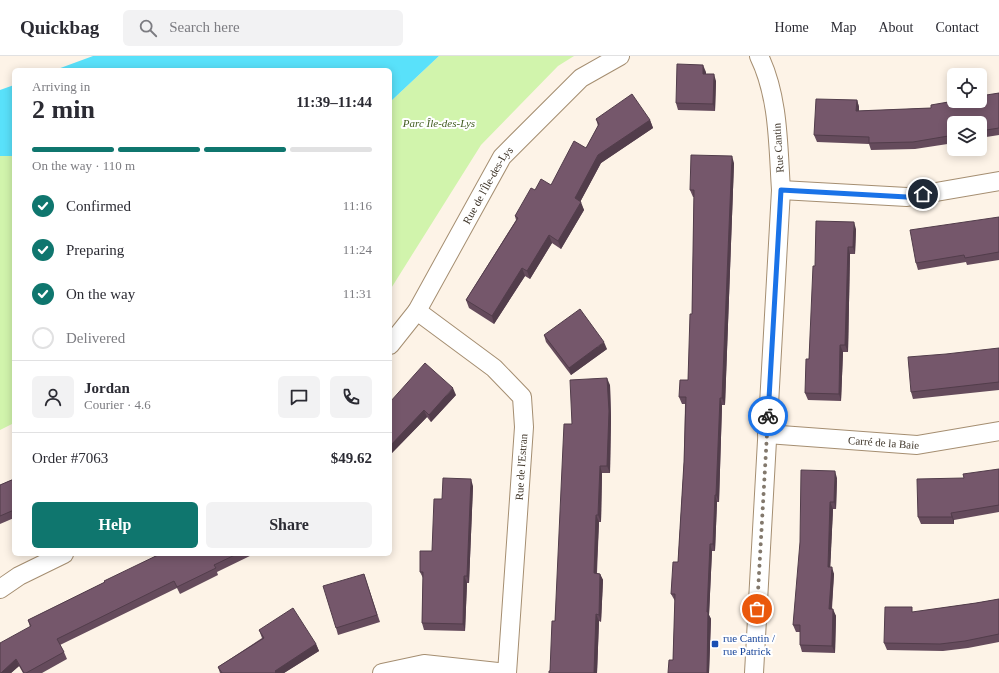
<!DOCTYPE html>
<meta charset="utf-8">
<style>
body{margin:0;font-family:Georgia,serif;background:#f2f2f3;color:#2b2b33;height:100vh;display:flex;flex-direction:column;font-size:15px;white-space:nowrap}
*{box-sizing:border-box;margin:0}
p{font-size:13px;color:#7c7c81}
.icon{flex:none;width:22px;height:22px;fill:none;stroke:currentColor;stroke-width:2;stroke-linecap:round;stroke-linejoin:round}
.map{position:relative;flex:1;overflow:hidden}
.side{position:absolute;left:12px;top:12px;width:380px;height:488px;display:flex;flex-direction:column;background:#fff;border-radius:6px;box-shadow:0 2px 10px #0003}
.side>*{flex:none}
.controls{position:absolute;left:947px;top:12px;display:grid;gap:8px}
.controls a{display:grid;place-items:center;width:40px;height:40px;border-radius:6px;background:#fff;box-shadow:0 2px 10px #0003;font-size:20px}
.pin{position:absolute;display:grid;place-items:center;width:34px;height:34px;color:#fff;margin:-17px;border:2px solid #fff;border-radius:50%;box-shadow:0 1px 4px #0007}
.courier{position:absolute;display:grid;place-items:center;width:40px;height:40px;margin:-20px;border:3px solid #1a73e8;border-radius:50%;background:#fff;color:#222;box-shadow:0 1px 5px #0007}
.overview em{font-style:normal;font-weight:700}
.overview div{display:flex;flex-direction:column-reverse}
.overview{display:flex;align-items:center;justify-content:space-between;height:68px;padding:0 20px}
h1{font-size:26px;font-weight:700;line-height:30px}
.bar{display:grid;grid-template-columns:repeat(4,1fr);gap:6px 4px;align-content:center;height:48px;padding:0 20px}
.bar i{height:5px;border-radius:3px;background:#e1e1e2}
.bar .active{background:#0f766e}
.bar p{grid-column:span 4}
.line{display:flex;align-items:center;gap:10px;padding:0 20px;border-top:1px solid #e1e1e2}
.line div{flex:1}
.round{display:grid;place-items:center;flex:none;width:42px;height:42px;border-radius:6px;background:#f2f2f3}
ol{padding:0 20px;list-style:none}
li{display:flex;align-items:center;gap:12px;height:44px}
li p{margin-inline-start:auto}
li .icon{padding:4px;border-radius:50%;background:#0f766e;color:#fff;stroke-width:4}
li:last-child{color:#7c7c81}
li i{width:22px;height:22px;border:2px solid #e1e1e2;border-radius:50%}
.primary-button{display:flex;gap:8px;margin-top:auto;padding:8px 20px}
.primary-button a{flex:1;height:46px;border-radius:6px;background:#0f766e;color:#fff;font-size:16px;font-weight:700;line-height:46px;text-align:center}
.primary-button a+a{background:#f2f2f3;color:#2b2b33}
header{display:flex;align-items:center;gap:24px;box-sizing:border-box;height:56px;padding:0 20px;background:#fff;border-bottom:1px solid #e1e1e2}
header strong{font-size:19px}
nav{display:flex;gap:22px;margin-inline-start:auto;font-size:14px}
.search{width:280px;height:36px;background:#f2f2f3;display:flex;align-items:center;gap:10px;box-sizing:border-box;padding:0 14px;border-radius:6px;color:#7c7c81;font-size:15px}
.map>svg:first-child{display:block}
.green{fill:#d1f4ac}
.water{fill:#59e1fa}
.lines{fill:none;stroke-linecap:round;stroke-linejoin:round}
.street-casing{stroke:#a58e71;stroke-width:20}
.street{stroke:#fff;stroke-width:18}
.wall{fill:#654b5c}
.shaded-wall{fill:#523d4b}
.building{fill:#75576b;stroke:#523d4b}
.done{stroke:#82786c;stroke-width:4;stroke-dasharray:0 7.2}
.route{stroke:#1a73e8;stroke-width:5}
.transit-dot{fill:#1a4fb4;stroke:#fff;stroke-width:1.5}
.labels{text-anchor:middle;dominant-baseline:central;stroke-width:4;stroke-linejoin:round;paint-order:stroke}
.park-label{font-size:11px;font-style:italic;fill:#435d22;stroke:#fff}
.street-label{font-size:11px;fill:#3f3529;stroke:#fff}
.transit-label{font-size:11px;fill:#164399;stroke:#fff;text-anchor:start}
</style>
<header>
<strong>Quickbag</strong>
<div class="search"><svg class="icon" aria-label="search" viewBox="0 0 24 24"><circle cx="10" cy="10" r="6"/><path d="M15 15l6 6"/></svg>Search here</div>
<nav><a>Home</a><a>Map</a><a>About</a><a>Contact</a></nav>
</header>
<div class="map">
<svg width="999" height="617" viewBox="0 0 999 617">
<rect width="100%" height="100%" fill="#fdf3e7"/>
<g class="green">
<path d="M439,0H574L558,10L481,89L390,234V46Z"/>
<path d="M0,100H14V367L0,374Z"/>
</g>
<g class="water">
<path d="M93,0H439L390,46V14H55Z"/>
<path d="M14,29V100H0V34Z"/>
</g>
<g class="lines">
<g class="street-casing">
<g id="street">
<path d="M781,134L907,141L999,125"/>
<path d="M417,255L494,312L522,341L524,371L507,617"/>
<path id="s1" d="M390,289L417,255L502,101L581,22L620,0"/>
<path id="s2" d="M767,378L917,389L999,375"/>
<path d="M0,533L19,520L64,498"/>
<path d="M382,617L424,608L507,617"/>
<path d="M754,617L781,134C778,90 779,41 759,0"/>
</g>
</g>
<use href="#street" class="street"/>
</g>
<g class="wall">
<path d="M706,16V18L716,25L715,55L678,54L676,47Z"/>
<path d="M999,37V79L980,82V67H954V87L915,93L871,94L869,88L817,86L814,79L857,44L859,51V55L931,52Z"/>
<path d="M596,63L650,64L653,72L601,107L580,146L584,154L561,193L552,187L530,223L525,220L494,268L469,252L466,244L516,164L515,160L535,134L551,129L586,92L598,70Z"/>
<path d="M734,107L725,349H722L719,446H717L715,495H712L709,559L711,563L709,617H668L673,604L675,545L671,538L678,506L684,406L685,348H682L679,341L688,324L692,258L694,141H693L690,134Z"/>
<path d="M999,161V204L967,209L966,206L918,214L916,207Z"/>
<path d="M856,173L855,198H850L848,296H843L841,345L808,344L805,337L809,303L815,210Z"/>
<path d="M544,279L607,293L571,319L546,286Z"/>
<path d="M999,292V334L913,343L911,336Z"/>
<path d="M610,329L611,362L610,417H602L601,466H599L597,517L600,518L603,524L601,566L599,565L597,617H549L550,615L555,565L572,368Z"/>
<path d="M456,339L431,366L427,361L390,399V346Z"/>
<path d="M999,413V456L954,464V468H921L918,461L964,422Z"/>
<path d="M837,422L836,453H833L830,511L834,518L832,553L836,560L835,597L802,596L800,589V576H796L793,569Z"/>
<path d="M14,423V462L0,468V429Z"/>
<path d="M473,430L469,527H467L465,575L424,574L422,567L423,522L420,516L432,495L442,443Z"/>
<path d="M160,498H254L217,516L218,519L180,538L177,532L60,589L64,596L67,603L42,617H23L19,610L11,617H0L30,571L28,564L105,526Z"/>
<path d="M364,518L380,566L338,579L336,572Z"/>
<path d="M999,543V586L968,592L943,595L887,594L884,587L914,556L976,547Z"/>
<path d="M259,574L316,588L319,595L284,617H220L218,611L262,582Z"/>
</g>
<g class="shaded-wall">
<path d="M703,9L706,16V25L703,18Z"/>
<path d="M714,18L716,25L715,55L713,48Z"/>
<path d="M857,44L859,51V62L856,55Z"/>
<path d="M650,64L653,72L601,107L578,150L575,142L598,99Z"/>
<path d="M732,100L734,107L725,349L722,342Z"/>
<path d="M581,146L584,154L561,193L558,185Z"/>
<path d="M854,166L856,173L855,198L853,191Z"/>
<path d="M549,179L552,187L530,223L527,215Z"/>
<path d="M848,191L850,198L848,296L845,289Z"/>
<path d="M522,212L525,220L494,268L492,260Z"/>
<path d="M604,286L607,293L571,319L569,312Z"/>
<path d="M840,289L843,296L841,345L839,338Z"/>
<path d="M607,322L610,329L611,362L610,417L607,410Z"/>
<path d="M453,332L456,339L431,366L429,359Z"/>
<path d="M720,342L722,349L719,446L716,439Z"/>
<path d="M424,354L427,361L390,399V390Z"/>
<path d="M600,410L602,417L601,466L598,459Z"/>
<path d="M835,415L837,422L836,453L834,446Z"/>
<path d="M471,423L473,430L469,527L467,520Z"/>
<path d="M715,439L717,446L715,495L713,488Z"/>
<path d="M830,446L833,453L830,518L828,511Z"/>
<path d="M951,457L954,464V468L952,461Z"/>
<path d="M596,459L599,466L596,524L594,517Z"/>
<path d="M710,488L712,495L709,559L711,563L709,617H707V556Z"/>
<path d="M832,511L834,518L831,560L829,553Z"/>
<path d="M600,518L603,524L601,566L599,559Z"/>
<path d="M464,520L467,527L465,575L463,568Z"/>
<path d="M833,553L836,560L835,597L832,590Z"/>
<path d="M596,558L599,565L597,617H594Z"/>
<path d="M316,588L319,595L284,617H275V615Z"/>
<path d="M16,603L19,610L11,617H1Z"/>
</g>
<g class="building">
<path d="M677,8L703,9V18H714L713,48L676,47Z"/>
<path d="M999,37V72L980,75V67H954V79L913,86L869,87V81L814,79L816,43L857,44L856,55L931,52V49L954,45H980V40Z"/>
<path d="M632,38L650,64L598,99L575,142L581,146L558,185L549,179L527,215L522,212L492,260L466,244L518,162L515,160L531,132L535,134L541,123L551,129L574,85L586,92L599,68L596,63Z"/>
<path d="M691,99L732,100L722,342H720L716,439H715L713,488H710L707,556H708L707,617H668L669,604H673L675,538H671L673,506H678L684,406L686,341H679L680,324H688L690,258H692L694,134H690Z"/>
<path d="M999,161V196L965,202L964,199L916,207L910,174Z"/>
<path d="M816,165L854,166L853,191H848L845,289H840L839,338L805,337L806,303H809L813,210H815Z"/>
<path d="M580,253L604,286L569,312L544,279Z"/>
<path d="M999,292V326L911,336L908,301L946,298Z"/>
<path d="M425,307L453,332L429,359L424,354L390,390V346Z"/>
<path d="M607,322L609,355L607,410H600L598,459H596L594,517L600,518L599,559L596,558L594,617H549V615H550L552,565H555L564,368H572L570,324Z"/>
<path d="M999,413V449L951,457L952,461H918L917,423L964,422L963,418Z"/>
<path d="M801,414L835,415L834,446H830L828,511H832L829,553H833L832,590L800,589V569H793L800,486Z"/>
<path d="M443,422L471,423L467,520H464L463,568L422,567L423,516H420V495H432L434,443H442Z"/>
<path d="M14,423V454L0,460V429Z"/>
<path d="M160,498H237L214,509L216,512L177,531L174,525L57,583L64,596L26,617H24L16,603L1,617H0V587L31,570L28,564L105,526L104,525Z"/>
<path d="M364,518L377,559L336,572L323,530Z"/>
<path d="M999,543V578L965,585L940,588L884,587L885,551H912V556L976,547Z"/>
<path d="M293,552L316,588L275,615L276,616L275,617H222L218,611L264,582L259,574Z"/>
</g>
<g class="lines">
<path class="done" d="M757,553L768,360"/>
<path class="route" d="M768,360L781,134L907,141L923,138"/>
</g>
<rect class="transit-dot" x="711" y="584" width="8" height="8" rx="2"/>
<g class="labels">
<g class="park-label">
<text x="439" y="67">Parc Île-des-Lys</text>
</g>
<g class="street-label">
<text transform="translate(778 92) rotate(-94)">Rue Cantin</text>
<text stroke="none"><textPath href="#s1" startOffset="188">Rue de l'Île-des-Lys</textPath></text>
<text stroke="none"><textPath href="#s2" startOffset="117">Carré de la Baie</textPath></text>
<text transform="translate(521 411) rotate(-86)">Rue de l'Estran</text>
</g>
<g class="transit-label">
<text x="723" y="582">rue Cantin /<tspan x="723" dy="13">rue Patrick</tspan></text>
</g>
</g>
</svg>
<div class="controls">
<a><svg class="icon" aria-label="locate" viewBox="0 0 24 24"><circle cx="12" cy="12" r="6"/><path d="M12 2v4M12 18v4M2 12h4M18 12h4"/></svg></a>
<a><svg class="icon" aria-label="layers" viewBox="0 0 24 24"><path d="M12 4l9 5-9 5-9-5zM3 14l9 5 9-5"/></svg></a>
</div>
<div class="pin" style="left:757px;top:553px;background:#ea580c"><svg class="icon" aria-label="bag" viewBox="0 0 24 24"><path d="M5 8h14l-1 12H6zM9 8a3 3 0 0 1 6 0"/></svg></div>
<div class="pin" style="left:923px;top:138px;background:#1f2937"><svg class="icon" aria-label="home" viewBox="0 0 24 24"><path d="M3 11l9-7 9 7M6 9v11h12V9"/></svg></div>
<div class="courier" style="left:768px;top:360px"><svg class="icon" aria-label="bike" viewBox="0 0 24 24"><circle cx="6" cy="16" r="4"/><circle cx="18" cy="16" r="4"/><path d="M6 16l4-8h5l3 8M10 8l3 8H6M13 5h3"/></svg></div>
<section class="side">
<div class="overview"><div><h1>2 min</h1><p>Arriving in</p></div><em>11:39–11:44</em></div>
<div class="bar"><i class="active"></i><i class="active"></i><i class="active"></i><i></i><p>On the way · 110 m</p></div>
<ol>
<li><svg class="icon" aria-label="check" viewBox="0 0 24 24"><path d="M5 12l5 5 9-10"/></svg>Confirmed<p>11:16</p></li>
<li><svg class="icon" aria-label="check" viewBox="0 0 24 24"><path d="M5 12l5 5 9-10"/></svg>Preparing<p>11:24</p></li>
<li><svg class="icon" aria-label="check" viewBox="0 0 24 24"><path d="M5 12l5 5 9-10"/></svg>On the way<p>11:31</p></li>
<li><i></i>Delivered</li>
</ol>
<div class="line" style="height:72px"><a class="round"><svg class="icon" aria-label="person" viewBox="0 0 24 24"><circle cx="12" cy="8" r="4"/><path d="M4 21q1-7 8-7t8 7"/></svg></a><div><b>Jordan</b><p>Courier · 4.6</p></div><a class="round"><svg class="icon" aria-label="chat" viewBox="0 0 24 24"><path d="M4 5h16v11H9l-5 4z"/></svg></a><a class="round"><svg class="icon" aria-label="phone" viewBox="0 0 24 24"><path d="M5 4h4l2 5-3 2q2 4 5 5l2-3 5 2v4C11 20 4 13 5 4z"/></svg></a></div>
<div class="line" style="height:52px"><div>Order #7063</div><b>$49.62</b></div>
<div class="primary-button"><a>Help</a><a>Share</a></div>
</section>
</div>
